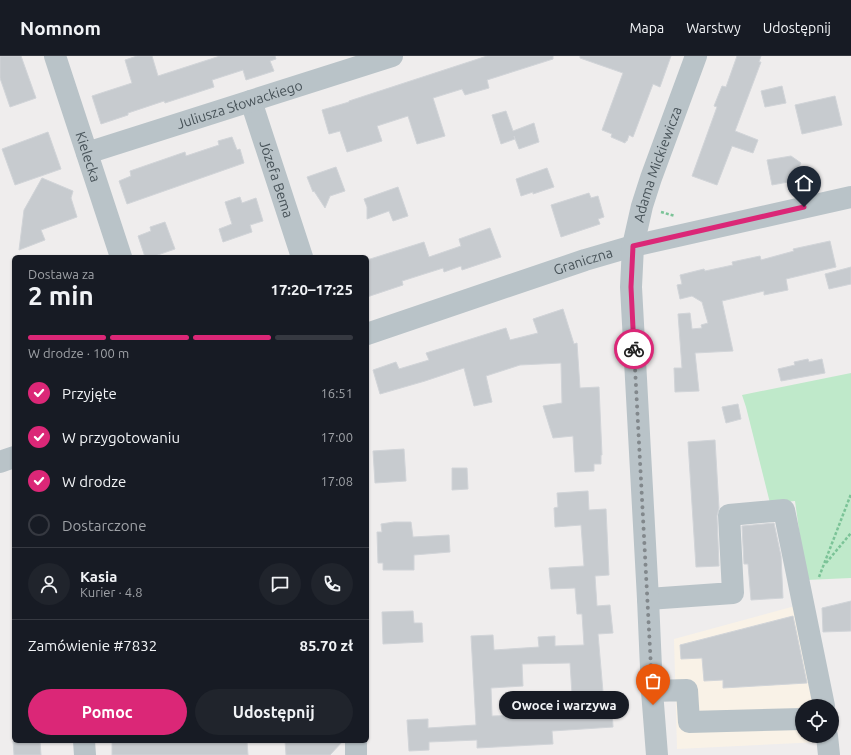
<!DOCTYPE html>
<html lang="pl">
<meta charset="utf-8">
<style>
body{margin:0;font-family:Ubuntu,sans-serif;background:#20242c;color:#f1f3f6;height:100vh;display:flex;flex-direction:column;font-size:15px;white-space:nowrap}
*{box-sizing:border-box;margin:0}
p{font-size:13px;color:#9ea1a6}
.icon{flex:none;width:22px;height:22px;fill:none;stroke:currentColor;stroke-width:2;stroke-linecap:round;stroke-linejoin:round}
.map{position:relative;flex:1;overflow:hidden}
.panel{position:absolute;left:12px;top:199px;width:357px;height:488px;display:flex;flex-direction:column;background:#171b24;border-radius:6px;box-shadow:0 1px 3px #0004}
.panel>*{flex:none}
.controls{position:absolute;left:795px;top:643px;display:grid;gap:8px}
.controls a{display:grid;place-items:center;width:44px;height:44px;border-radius:50%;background:#171b24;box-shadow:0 1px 3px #0004;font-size:20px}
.pin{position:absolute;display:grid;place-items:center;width:34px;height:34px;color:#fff;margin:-41px -17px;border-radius:50% 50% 50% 0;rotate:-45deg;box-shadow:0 0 4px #0007}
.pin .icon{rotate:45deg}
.courier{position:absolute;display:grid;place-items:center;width:40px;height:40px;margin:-20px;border:3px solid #db2777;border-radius:50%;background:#fff;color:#222;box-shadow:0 1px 5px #0007}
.bubble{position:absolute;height:28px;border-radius:14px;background:#171b24;box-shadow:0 1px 3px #0004;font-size:13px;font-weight:600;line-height:28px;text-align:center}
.overview em{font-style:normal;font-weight:600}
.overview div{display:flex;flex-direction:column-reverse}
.overview{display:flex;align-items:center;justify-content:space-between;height:68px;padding:0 16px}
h1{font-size:26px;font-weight:600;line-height:30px}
.bar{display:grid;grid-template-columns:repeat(4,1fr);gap:6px 4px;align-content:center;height:48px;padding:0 16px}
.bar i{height:5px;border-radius:3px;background:#363941}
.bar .on{background:#db2777}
.bar p{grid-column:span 4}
.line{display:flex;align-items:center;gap:10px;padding:0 16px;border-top:1px solid #363941}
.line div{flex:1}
.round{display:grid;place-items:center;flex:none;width:42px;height:42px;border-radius:21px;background:#20242c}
ol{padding:0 16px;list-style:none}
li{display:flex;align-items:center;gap:12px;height:44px}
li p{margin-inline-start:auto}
li .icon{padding:4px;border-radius:50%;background:#db2777;color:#fff;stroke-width:4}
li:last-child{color:#9ea1a6}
li i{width:22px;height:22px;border:2px solid #363941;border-radius:50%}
.action{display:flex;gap:8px;margin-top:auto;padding:8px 16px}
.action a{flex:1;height:46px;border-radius:24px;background:#db2777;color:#fff;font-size:16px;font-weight:600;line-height:46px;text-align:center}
.action a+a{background:#20242c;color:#f1f3f6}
header{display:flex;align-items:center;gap:24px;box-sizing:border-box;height:56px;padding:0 20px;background:#171b24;border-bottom:1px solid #363941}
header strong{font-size:19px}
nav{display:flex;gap:22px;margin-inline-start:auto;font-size:14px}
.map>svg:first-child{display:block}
.commercial{fill:#f9f2e7}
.green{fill:#bfe9ca}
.building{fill:#c7cbcf;stroke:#d1d4d8;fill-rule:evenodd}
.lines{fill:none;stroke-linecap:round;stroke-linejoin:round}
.path{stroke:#7bc397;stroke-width:2.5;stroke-dasharray:3 2;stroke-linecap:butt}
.minor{stroke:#b9c3c8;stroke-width:22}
.done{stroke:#82888c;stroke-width:4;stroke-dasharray:0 7.2}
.route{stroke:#db2777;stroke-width:5}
.labels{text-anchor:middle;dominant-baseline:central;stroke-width:4;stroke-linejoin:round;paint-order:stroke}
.street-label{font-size:14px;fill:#475258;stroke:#fff}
</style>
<header>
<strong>Nomnom</strong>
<nav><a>Mapa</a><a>Warstwy</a><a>Udostępnij</a></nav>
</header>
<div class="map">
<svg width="851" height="699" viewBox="0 0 851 699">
<rect width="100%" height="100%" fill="#efeded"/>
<path class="commercial" d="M795,550L818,650H802V680H820V686L677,693L674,583Z"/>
<path class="green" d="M851,317V522L806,524L795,445L770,447L746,351L742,339Z"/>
<g class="building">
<path d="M0,0H21L36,42L10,51L0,22Z"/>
<path d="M137,0H152L158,20L220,0H275L276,3L270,5L274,15L246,24L243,14L212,24L214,31L165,47L164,45L128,57V59L101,68L92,40L132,27L125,4Z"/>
<path d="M487,0H553V3L487,24L489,32L465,39L462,33L433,42L445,80L417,88L408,60L377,70L382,85L347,96L340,75L329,78L322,54L349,46V45Z"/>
<path d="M580,0H671L660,31L653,28L633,81L629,79L627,85H626L625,87L611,81L612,78L602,74L623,17L580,2Z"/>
<path d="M737,0H761L759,6H761L735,75L758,84L753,97L732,90L717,129L692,120L717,51L714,50L722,30L726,31Z"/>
<path d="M782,30L786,47L765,51L761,35Z"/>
<path d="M835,40L842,69L802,78L795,49Z"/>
<path d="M506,55L513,75L534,67L539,86L519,93L514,80L515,83L501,88L492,59Z"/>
<path d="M48,76L61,113L15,129L2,93Z"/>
<path d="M232,81L237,94L240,93L244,107L127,148L119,125L131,120L130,115L185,96L186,100L219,89L218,85Z"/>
<path d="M791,100L801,107L797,114L799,124L772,129L767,104Z"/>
<path d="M336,111L345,135L330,140L325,152L314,135L313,136L307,121Z"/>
<path d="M547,112L554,131L533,138V136L521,140L516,123Z"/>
<path d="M42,122L73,135L71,142L77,161L41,174L45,184L19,194L24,154Z"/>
<path d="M398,131L408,160L393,165L389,155L367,163V151L364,143Z"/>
<path d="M589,137L591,142L598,140L604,161L598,163L600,168L561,181L551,149Z"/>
<path d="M240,141L242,147L256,142L263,165L250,169L252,176L223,186L219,173L232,168L225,146Z"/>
<path d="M165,166L175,193L152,201H145L138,180L151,175L150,171Z"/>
<path d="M490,172L501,201L462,214L461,210L444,216L443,212L402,225L403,229L367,241V204L424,186L429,201L461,190L459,183Z"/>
<path d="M830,185L836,211L786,223L788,234L764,239V235L722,245L733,295L695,297L699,335L675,336L674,312H682L678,258L690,257L692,273L702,272L701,269L708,267L702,246L692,240L680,243L677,229L682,228L680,219L704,213L705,215L733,209L732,206L760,200L761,204L794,195L793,193Z"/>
<path d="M851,211V228L829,233L825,218Z"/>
<path d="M563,253L574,288L577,287L580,332L599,331L602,399H601V408H594V415L575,416L573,380L553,382L543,350L562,347L561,307L520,309L486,320L492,346L474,350L464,312L425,325L380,338L373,314L396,306L399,313L429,304L426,297L506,272L510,284L538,277L533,263Z"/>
<path d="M808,303L809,306L822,303L825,317L781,325L778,313L795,309L794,306Z"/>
<path d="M738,348L741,363L726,367L722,351Z"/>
<path d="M715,384L719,452L717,460L719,510L696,511L688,386Z"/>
<path d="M404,393L406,425L375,427L373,395Z"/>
<path d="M452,412H467L468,433L452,434Z"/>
<path d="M588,435L589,454L606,453L609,519L595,520L597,550L610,549L613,577L598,578L603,636H611L613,671L552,675L553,688L477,692V684L429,686V694L409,695L407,664L428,663V672L476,669L471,580L493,579L494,594L539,591L538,581L555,580V590L584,589L582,558H577L575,532L551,533L549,512L584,510L581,469L555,471L554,452L558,451L557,437ZM570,607L572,638H560L561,656L525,659L492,660L491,632L523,630L522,608Z"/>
<path d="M394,466H411L413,481L449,479L450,496L414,499V514H383V507H378L377,476H382L381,468Z"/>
<path d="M774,467L781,500L783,542L751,544L748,508H744L742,470Z"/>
<path d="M851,545V575L823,576L822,552Z"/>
<path d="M413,555L414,567H422L423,586L383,588L382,556Z"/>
<path d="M793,560L807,627L723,632V624L704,625L702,602L681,603L680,589Z"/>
<path d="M13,685H40L41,699H14Z"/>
<path d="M112,685H247L248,699H112Z"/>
<path d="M285,685H343L330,699H286Z"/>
</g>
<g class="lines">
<g class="path">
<path d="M661,156L675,160"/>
<path d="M826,507L851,477"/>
<path d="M819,521L851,438"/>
</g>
<g class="minor">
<path id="s1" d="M55,0L121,201"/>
<path id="s2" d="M251,45L302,201"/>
<path id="s3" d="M87,97L392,0"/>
<path id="s4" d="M367,278L585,204L633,190L851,141"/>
<path d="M0,406L14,401"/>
<path d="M648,543L733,537L729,459L784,454L824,650"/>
<path d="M652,635L687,634L689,666L802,663"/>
<path d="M827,680L829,699"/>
<path d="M84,685L85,699"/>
<path d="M356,685V699"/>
<path id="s5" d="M657,699L652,635L648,543L631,231L633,190L642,150L651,122L696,0"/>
</g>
</g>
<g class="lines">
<path class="done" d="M634,293L653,649"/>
<path class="route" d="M634,293L631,231L633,190L804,151"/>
</g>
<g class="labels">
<g class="street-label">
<text stroke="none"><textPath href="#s3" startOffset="160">Juliusza Słowackiego</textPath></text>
<text stroke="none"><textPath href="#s1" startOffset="106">Kielecka</textPath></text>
<text stroke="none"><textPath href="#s5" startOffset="595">Adama Mickiewicza</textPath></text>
<text stroke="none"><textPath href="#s2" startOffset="82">Józefa Bema</textPath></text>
<text stroke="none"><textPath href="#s4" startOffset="228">Graniczna</textPath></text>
</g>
</g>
</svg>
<div class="controls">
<a><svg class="icon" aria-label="locate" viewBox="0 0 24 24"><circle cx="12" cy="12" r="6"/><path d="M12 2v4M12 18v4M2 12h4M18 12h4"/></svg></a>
</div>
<div class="pin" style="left:653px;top:649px;background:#ea580c"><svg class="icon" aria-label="bag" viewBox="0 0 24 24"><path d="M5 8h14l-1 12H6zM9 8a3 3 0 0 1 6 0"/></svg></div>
<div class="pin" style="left:804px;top:151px;background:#1f2937"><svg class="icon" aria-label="home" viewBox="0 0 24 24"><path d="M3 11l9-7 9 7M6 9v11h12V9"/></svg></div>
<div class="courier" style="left:634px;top:293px"><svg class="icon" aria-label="bike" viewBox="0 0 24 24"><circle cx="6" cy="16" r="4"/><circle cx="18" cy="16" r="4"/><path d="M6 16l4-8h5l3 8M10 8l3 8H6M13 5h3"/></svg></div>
<div class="bubble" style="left:499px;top:635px;width:130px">Owoce i warzywa</div>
<section class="panel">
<div class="overview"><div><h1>2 min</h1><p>Dostawa za</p></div><em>17:20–17:25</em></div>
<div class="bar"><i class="on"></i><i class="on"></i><i class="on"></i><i></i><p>W drodze · 100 m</p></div>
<ol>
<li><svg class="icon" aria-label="check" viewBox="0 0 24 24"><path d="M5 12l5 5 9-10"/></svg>Przyjęte<p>16:51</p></li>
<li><svg class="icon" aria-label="check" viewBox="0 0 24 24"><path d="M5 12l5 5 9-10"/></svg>W przygotowaniu<p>17:00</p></li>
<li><svg class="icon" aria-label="check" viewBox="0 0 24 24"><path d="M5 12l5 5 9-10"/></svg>W drodze<p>17:08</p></li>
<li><i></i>Dostarczone</li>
</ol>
<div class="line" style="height:72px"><a class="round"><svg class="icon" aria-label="person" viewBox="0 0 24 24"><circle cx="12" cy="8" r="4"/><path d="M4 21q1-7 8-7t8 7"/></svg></a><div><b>Kasia</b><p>Kurier · 4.8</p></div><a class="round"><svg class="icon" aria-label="chat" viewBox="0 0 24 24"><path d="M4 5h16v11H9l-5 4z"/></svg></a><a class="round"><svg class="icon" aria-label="phone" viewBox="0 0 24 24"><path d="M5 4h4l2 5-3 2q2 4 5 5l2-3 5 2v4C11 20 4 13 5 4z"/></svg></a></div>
<div class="line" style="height:52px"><div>Zamówienie #7832</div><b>85.70 zł</b></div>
<div class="action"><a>Pomoc</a><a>Udostępnij</a></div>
</section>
</div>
